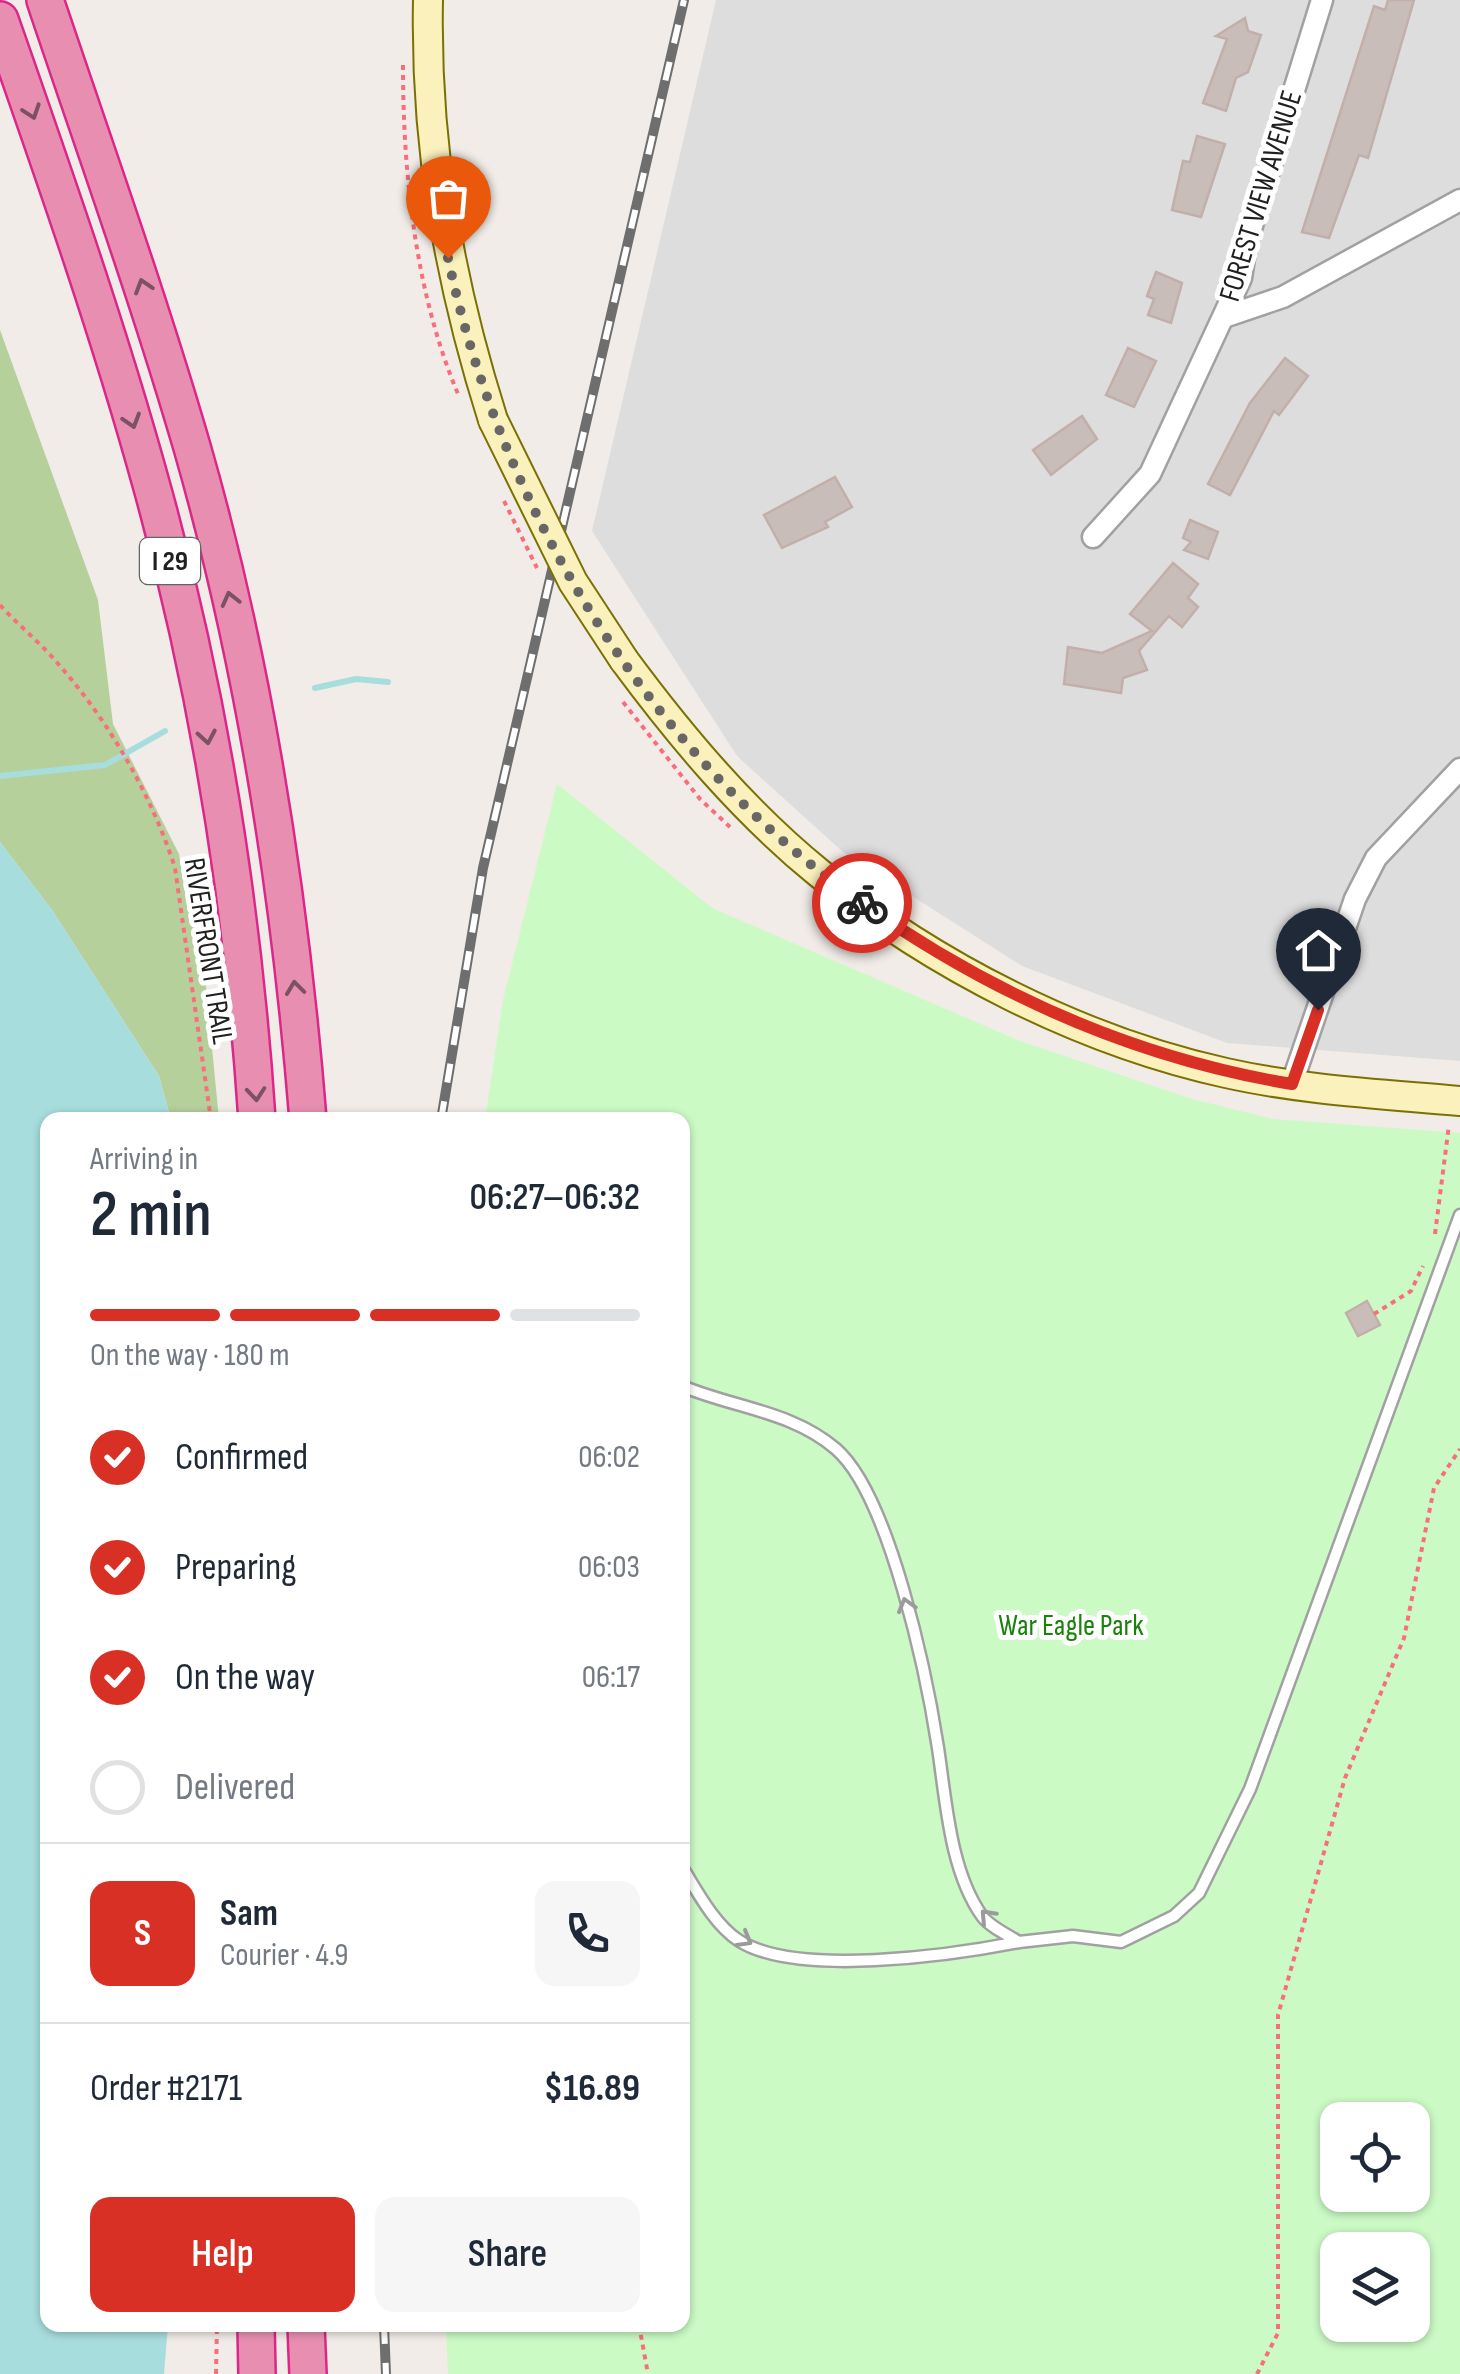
<!DOCTYPE html>
<meta charset="utf-8">
<style>
body{margin:0;font-family:"Sofia Sans Condensed",sans-serif;background:#f6f6f7;color:#1f2937;height:100vh;display:flex;flex-direction:column;font-size:38px;white-space:nowrap}
*{box-sizing:border-box;margin:0}
p{font-size:32px;color:#747a83}
.icon{flex:none;width:55px;height:55px;fill:none;stroke:currentColor;stroke-width:2;stroke-linecap:round;stroke-linejoin:round}
.map{position:relative;flex:1;overflow:hidden}
.details{position:absolute;left:40px;top:1112px;width:650px;height:1220px;display:flex;flex-direction:column;background:#fff;border-radius:20px;box-shadow:0 2px 8px #0004}
.details>*{flex:none}
.tools{position:absolute;left:1320px;top:2102px;display:grid;gap:20px}
.tools a{display:grid;place-items:center;width:110px;height:110px;border-radius:20px;background:#fff;box-shadow:0 2px 8px #0004;font-size:50px}
.pin{position:absolute;display:grid;place-items:center;width:85px;height:85px;color:#fff;margin:-102px -42px;border-radius:50% 50% 50% 0;rotate:-45deg;box-shadow:0 0 10px #0007}
.pin .icon{rotate:45deg}
.courier{position:absolute;display:grid;place-items:center;width:100px;height:100px;margin:-50px;border:8px solid #d93025;border-radius:50%;background:#fff;color:#222;box-shadow:0 2px 12px #0007}
.head em{font-style:normal;font-weight:600}
.head div{display:flex;flex-direction:column-reverse}
.head{display:flex;align-items:center;justify-content:space-between;height:170px;padding:0 50px}
h1{font-size:65px;font-weight:600;line-height:75px}
.bar{display:grid;grid-template-columns:repeat(4,1fr);gap:15px 10px;align-content:center;height:120px;padding:0 50px}
.bar i{height:12px;border-radius:8px;background:#e0e1e3}
.bar .selected{background:#d93025}
.bar p{grid-column:span 4}
.line{display:flex;align-items:center;gap:25px;padding:0 50px;border-top:2px solid #e0e1e3}
.line div{flex:1}
.round{display:grid;place-items:center;flex:none;width:105px;height:105px;border-radius:20px;background:#f6f6f7}
ol{padding:0 50px;list-style:none}
li{display:flex;align-items:center;gap:30px;height:110px}
li p{margin-inline-start:auto}
li .icon{padding:10px;border-radius:50%;background:#d93025;color:#fff;stroke-width:4}
li:last-child{color:#747a83}
li i{width:55px;height:55px;border:5px solid #e0e1e3;border-radius:50%}
.primary-button{display:flex;gap:20px;margin-top:auto;padding:20px 50px}
.primary-button a{flex:1;height:115px;border-radius:20px;background:#d93025;color:#fff;font-size:40px;font-weight:600;line-height:115px;text-align:center}
.primary-button a+a{background:#f6f6f7;color:#1f2937}
.map>svg:first-child{display:block}
.residential{fill:#deddde}
.forest{fill:#b6d09c}
.park{fill:#cbfac5;fill-rule:evenodd}
.water{fill:#a8ddde}
.lines{fill:none;stroke-linecap:round;stroke-linejoin:round}
.stream{stroke:#a8ddde;stroke-width:6}
.building{fill:#c9bdba;stroke:#c3afa9;stroke-width:2.5}
.lane-casing{stroke:#a1a1a1;stroke-width:15}
.street-casing{stroke:#a1a1a1;stroke-width:25}
.secondary-casing{stroke:#7b7004;stroke-width:32}
.highway-casing{stroke:#dc2789;stroke-width:40}
.path{stroke:#fa6e7c;stroke-width:4;stroke-dasharray:5 5;stroke-linecap:butt}
.lane{stroke:#fff;stroke-width:10}
.street{stroke:#fff;stroke-width:20}
.secondary{stroke:#faf1bc;stroke-width:28}
.highway{stroke:#e88fb1;stroke-width:35}
.rail-casing{stroke:#6e6e6e;stroke-width:10}
.rail{stroke:#fff;stroke-width:6;stroke-dasharray:19;stroke-linecap:butt}
.secondary-bridge-casing{stroke:#7b7004;stroke-width:32;stroke-linecap:butt}
.path-bridge{stroke:#fa6e7c;stroke-width:4;stroke-dasharray:5 5;stroke-linecap:butt}
.secondary-bridge{stroke:#faf1bc;stroke-width:28}
.oneway{stroke:#7a5261}
.oneway2{stroke:#9b9b9b}
.done{stroke:#696766;stroke-width:10;stroke-dasharray:0 18}
.route{stroke:#d93025;stroke-width:12}
.labels{text-anchor:middle;dominant-baseline:central;stroke-width:10;stroke-linejoin:round;paint-order:stroke}
.shield{fill:#fff;stroke:#636363;stroke-width:2.5}
.shield-label{font-size:28px;font-weight:bold;fill:#202020}
.street-label{font-size:30px;fill:#202020;stroke:#fff}
.park-label{font-size:30px;fill:#19820b;stroke:#fff}
</style>
<div class="map">
<svg width="1460" height="2374" viewBox="0 0 1460 2374">
<rect width="100%" height="100%" fill="#f1ece7"/>
<path class="residential" d="M716,0H1460V1061L1227,1043L1022,966L843,852L737,756L592,531Z"/>
<path class="forest" d="M0,330L98,600L113,724L179,854L185,893L197,892L219,1120H171L159,1076L52,910L0,842Z"/>
<path class="park" d="M557,784L712,908L1020,1041L1192,1099L1273,1119L1460,1133V2374H448L446,2325H682V1120H485L503,1000ZM1338,2120H1412V2195H1338ZM1338,2250H1412V2325H1338Z"/>
<path class="water" d="M0,842L52,910L159,1076L171,1120H48V2325H168L164,2374H0Z"/>
<g class="lines">
<g class="stream">
<path d="M315,688L356,679L388,682"/>
<path d="M0,776L105,765L165,731"/>
</g>
</g>
<g class="building">
<path d="M1388,0H1414L1368,158L1359,155L1329,238L1302,232L1374,6L1385,10Z"/>
<path d="M1245,18L1248,31L1261,35L1248,72L1236,78L1226,111L1203,103L1227,39L1216,36Z"/>
<path d="M1197,136L1225,144L1201,217L1172,210L1183,161L1190,162Z"/>
<path d="M1156,272L1182,283L1171,323L1148,315L1154,299L1147,296Z"/>
<path d="M1128,348L1156,361L1134,407L1106,395Z"/>
<path d="M1285,358L1308,376L1279,415L1274,411L1230,495L1208,484L1250,403Z"/>
<path d="M1082,416L1097,439L1051,475L1033,450Z"/>
<path d="M835,477L852,507L825,522L828,527L782,548L764,515Z"/>
<path d="M1190,520L1218,532L1208,559L1184,550L1191,542L1183,538Z"/>
<path d="M1173,563L1198,584L1188,598L1198,607L1182,627L1169,616L1139,651L1147,670L1123,678L1121,693L1064,684L1068,647L1102,653L1152,631L1130,614Z"/>
<path d="M1367,1301L1380,1325L1358,1336L1346,1313Z"/>
</g>
<g class="lines">
<g class="lane-casing">
<g id="lane">
<path d="M682,1386C734,1408 792,1411 836,1449C890,1496 927,1677 938,1748C946,1801 950,1871 982,1916C990,1927 1008,1935 1019,1942C953,1955 795,1978 738,1940C714,1924 697,1891 682,1867"/>
<path d="M1019,1942L1073,1936L1121,1942L1174,1916L1199,1893L1250,1789L1460,1215"/>
</g>
</g>
<g class="street-casing">
<g id="street">
<path d="M1224,317L1283,297L1460,200"/>
<path d="M1093,537L1150,474L1241,278L1246,245L1322,0"/>
<path d="M1292,1083L1355,899L1376,858L1460,769"/>
</g>
</g>
<g class="secondary-casing">
<g id="secondary">
<path d="M428,0C425,146 449,281 493,420"/>
<path d="M624,660C681,737 744,812 819,873C934,966 1081,1041 1226,1073C1302,1090 1382,1094 1460,1101"/>
</g>
</g>
<g class="highway-casing">
<g id="highway">
<path d="M45,0C95,149 148,296 192,447C255,666 290,894 308,1120"/>
<path d="M0,20C53,172 107,325 150,480C208,687 243,906 257,1120"/>
<path d="M256,2325L257,2374"/>
<path d="M306,2325L308,2374"/>
</g>
</g>
<g class="path">
<path d="M403,65C403,174 415,292 458,394"/>
<path d="M0,605C19,626 42,644 60,666C110,723 152,796 175,868L211,1120"/>
<path d="M623,702L700,799L730,827"/>
<path d="M1435,1234L1449,1125"/>
<path d="M1374,1314L1411,1291L1423,1266"/>
<path d="M639,2325L648,2374"/>
<path d="M216,2374L217,2325"/>
<path d="M1257,2374L1278,2333V2015L1345,1778L1404,1638L1434,1488L1460,1449"/>
</g>
<use href="#lane" class="lane"/>
<use href="#street" class="street"/>
<use href="#secondary" class="secondary"/>
<use href="#highway" class="highway"/>
<g class="rail-casing">
<g id="rail">
<path d="M441,1120L483,868L684,0"/>
<path d="M384,2325L386,2374"/>
</g>
</g>
<use href="#rail" class="rail"/>
<g class="secondary-bridge-casing">
<path id="secondary-bridge" d="M493,420L573,582L624,660"/>
</g>
<path class="path-bridge" d="M504,501L537,568"/>
<use href="#secondary-bridge" class="secondary-bridge"/>
</g>
<defs><path id="oneway-chevron" d="M-2-3.5L2.5 0L-2 3.5" fill="none" stroke-width="1.6" stroke-linecap="round" stroke-linejoin="round" transform="scale(2.5)"/></defs>
<g class="oneway">
<use href="#oneway-chevron" transform="translate(32 112) rotate(71)"/>
<use href="#oneway-chevron" transform="translate(143 286) rotate(-107)"/>
<use href="#oneway-chevron" transform="translate(132 421) rotate(73)"/>
<use href="#oneway-chevron" transform="translate(230 599) rotate(-104)"/>
<use href="#oneway-chevron" transform="translate(207 737) rotate(80)"/>
<use href="#oneway-chevron" transform="translate(295 988) rotate(-97)"/>
<use href="#oneway-chevron" transform="translate(256 1094) rotate(85)"/>
</g>
<g class="oneway2">
<use href="#oneway-chevron" transform="translate(906 1605) rotate(-106)"/>
<use href="#oneway-chevron" transform="translate(987 1916) rotate(-133)"/>
<use href="#oneway-chevron" transform="translate(745 1940) rotate(30)"/>
</g>
<g class="lines">
<path class="done" d="M448,258C501,510 649,754 862,903"/>
<path class="route" d="M862,903C993,995 1134,1058 1292,1084L1318,1010"/>
</g>
<g class="labels">
<rect class="shield" x="140" y="538" width="60" height="46" rx="8"/>
<g class="shield-label">
<text x="170" y="561">I 29</text>
</g>
<g class="street-label">
<text transform="translate(1261 196) rotate(-73)">FOREST VIEW AVENUE</text>
<text transform="translate(208 951) rotate(81)">RIVERFRONT TRAIL</text>
</g>
<g class="park-label">
<text x="1071" y="1626">War Eagle Park</text>
</g>
</g>
</svg>
<div class="tools">
<a><svg class="icon" aria-label="locate" viewBox="0 0 24 24"><circle cx="12" cy="12" r="6"/><path d="M12 2v4M12 18v4M2 12h4M18 12h4"/></svg></a>
<a><svg class="icon" aria-label="layers" viewBox="0 0 24 24"><path d="M12 4l9 5-9 5-9-5zM3 14l9 5 9-5"/></svg></a>
</div>
<div class="pin" style="left:448px;top:258px;background:#ea580c"><svg class="icon" aria-label="bag" viewBox="0 0 24 24"><path d="M5 8h14l-1 12H6zM9 8a3 3 0 0 1 6 0"/></svg></div>
<div class="pin" style="left:1318px;top:1010px;background:#1f2937"><svg class="icon" aria-label="home" viewBox="0 0 24 24"><path d="M3 11l9-7 9 7M6 9v11h12V9"/></svg></div>
<div class="courier" style="left:862px;top:903px"><svg class="icon" aria-label="bike" viewBox="0 0 24 24"><circle cx="6" cy="16" r="4"/><circle cx="18" cy="16" r="4"/><path d="M6 16l4-8h5l3 8M10 8l3 8H6M13 5h3"/></svg></div>
<section class="details">
<div class="head"><div><h1>2 min</h1><p>Arriving in</p></div><em>06:27–06:32</em></div>
<div class="bar"><i class="selected"></i><i class="selected"></i><i class="selected"></i><i></i><p>On the way · 180 m</p></div>
<ol>
<li><svg class="icon" aria-label="check" viewBox="0 0 24 24"><path d="M5 12l5 5 9-10"/></svg>Confirmed<p>06:02</p></li>
<li><svg class="icon" aria-label="check" viewBox="0 0 24 24"><path d="M5 12l5 5 9-10"/></svg>Preparing<p>06:03</p></li>
<li><svg class="icon" aria-label="check" viewBox="0 0 24 24"><path d="M5 12l5 5 9-10"/></svg>On the way<p>06:17</p></li>
<li><i></i>Delivered</li>
</ol>
<div class="line" style="height:180px"><b class="round" style="background:#d93025;color:#fff">S</b><div><b>Sam</b><p>Courier · 4.9</p></div><a class="round"><svg class="icon" aria-label="phone" viewBox="0 0 24 24"><path d="M5 4h4l2 5-3 2q2 4 5 5l2-3 5 2v4C11 20 4 13 5 4z"/></svg></a></div>
<div class="line" style="height:130px"><div>Order #2171</div><b>$16.89</b></div>
<div class="primary-button"><a>Help</a><a>Share</a></div>
</section>
</div>
